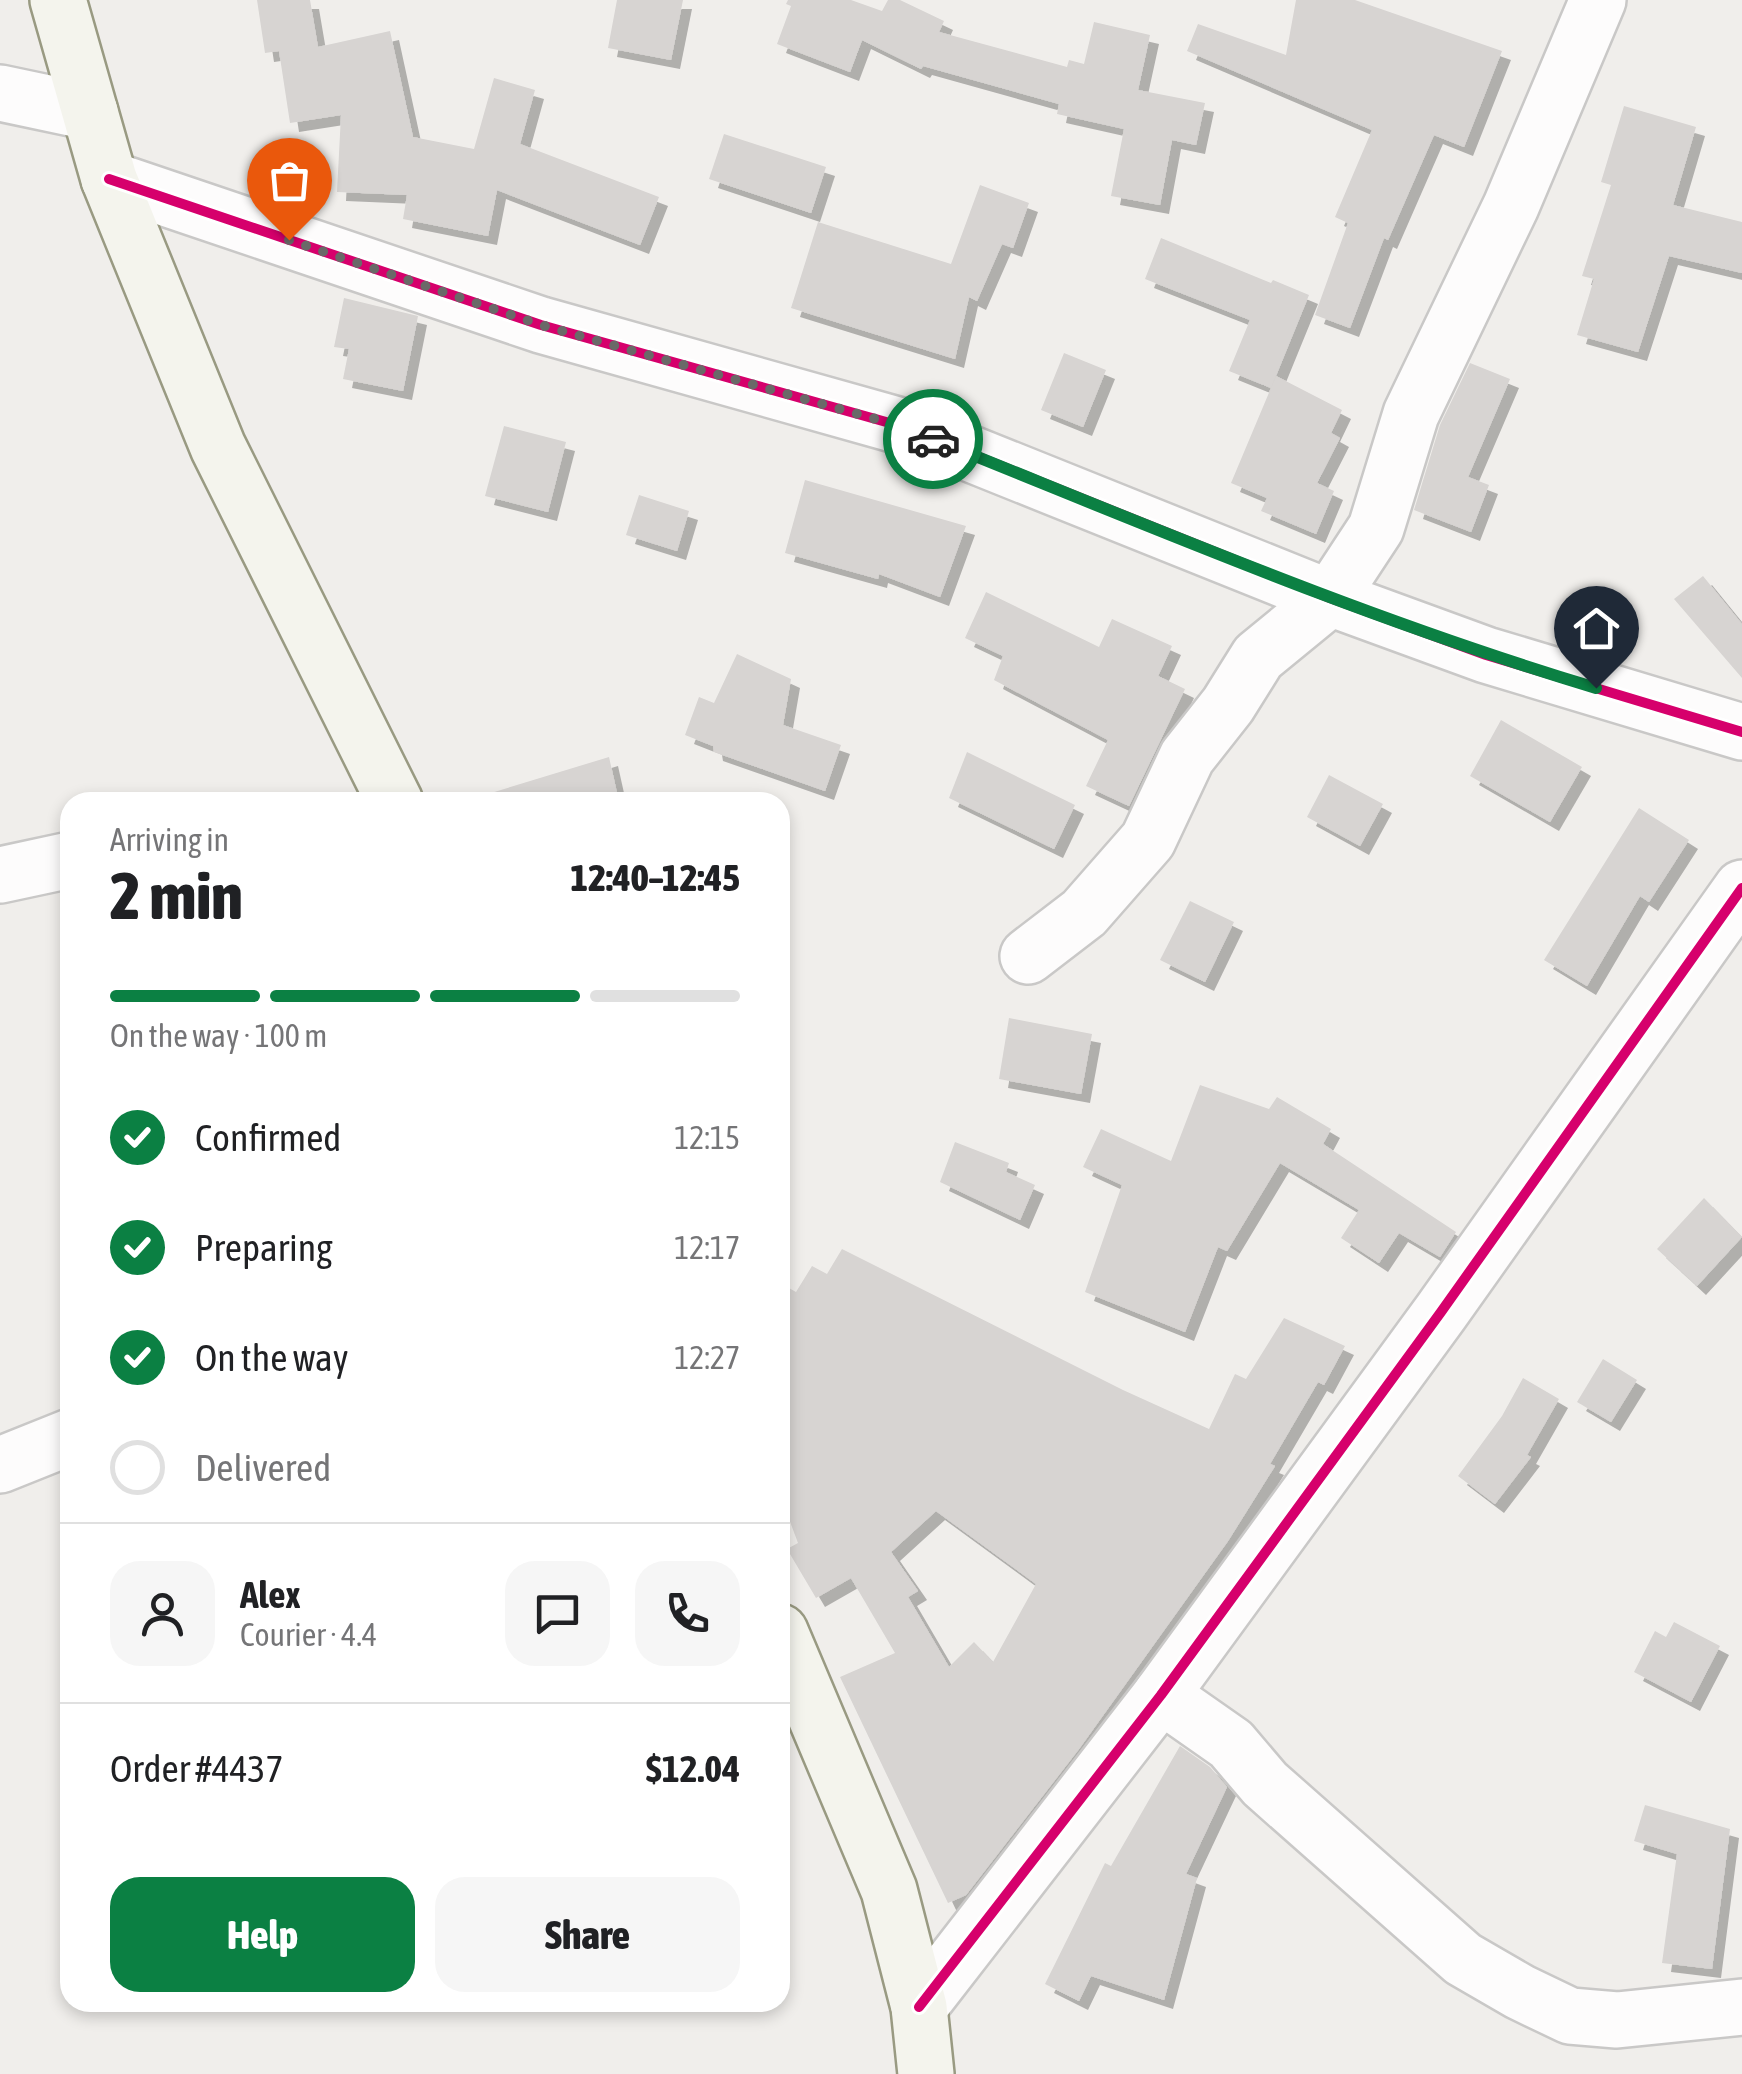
<!DOCTYPE html>
<meta charset="utf-8">
<style>
body{margin:0;font-family:"Asap Condensed",sans-serif;background:#f6f6f6;color:#202124;height:100vh;display:flex;flex-direction:column;font-size:38px;white-space:nowrap}
*{box-sizing:border-box;margin:0}
p{font-size:32px;color:#757577}
.icon{flex:none;width:55px;height:55px;fill:none;stroke:currentColor;stroke-width:2;stroke-linecap:round;stroke-linejoin:round}
.map{position:relative;flex:1;overflow:hidden}
.details{position:absolute;left:60px;top:792px;width:730px;height:1220px;display:flex;flex-direction:column;background:#fff;border-radius:30px;box-shadow:0 5px 15px #0003}
.details>*{flex:none}
.pin{position:absolute;display:grid;place-items:center;width:85px;height:85px;color:#fff;margin:-102px -42px;border-radius:50% 50% 50% 0;rotate:-45deg;box-shadow:0 0 10px #0007}
.pin .icon{rotate:45deg}
.courier{position:absolute;display:grid;place-items:center;width:100px;height:100px;margin:-50px;border:8px solid #0b8043;border-radius:50%;background:#fff;color:#222;box-shadow:0 2px 12px #0007}
.head em{font-style:normal;font-weight:800}
.head div{display:flex;flex-direction:column-reverse}
.head{display:flex;align-items:center;justify-content:space-between;height:170px;padding:0 50px}
h1{font-size:65px;font-weight:800;line-height:75px}
.bar{display:grid;grid-template-columns:repeat(4,1fr);gap:15px 10px;align-content:center;height:120px;padding:0 50px}
.bar i{height:12px;border-radius:8px;background:#e0e0e0}
.bar .active{background:#0b8043}
.bar p{grid-column:span 4}
.line{display:flex;align-items:center;gap:25px;padding:0 50px;border-top:2px solid #e0e0e0}
.line div{flex:1}
.round{display:grid;place-items:center;flex:none;width:105px;height:105px;border-radius:30px;background:#f6f6f6}
ol{padding:0 50px;list-style:none}
li{display:flex;align-items:center;gap:30px;height:110px}
li p{margin-inline-start:auto}
li .icon{padding:10px;border-radius:50%;background:#0b8043;color:#fff;stroke-width:4}
li:last-child{color:#757577}
li i{width:55px;height:55px;border:5px solid #e0e0e0;border-radius:50%}
.cta{display:flex;gap:20px;margin-top:auto;padding:20px 50px}
.cta a{flex:1;height:115px;border-radius:30px;background:#0b8043;color:#fff;font-size:40px;font-weight:800;line-height:115px;text-align:center}
.cta a+a{background:#f6f6f6;color:#202124}
.map>svg:first-child{display:block}
.building{fill:#d7d4d2;fill-rule:evenodd;filter:url(#shadow)}
.lines{fill:none;stroke-linecap:round;stroke-linejoin:round}
.street-casing{stroke:#c9c8c7;stroke-width:60}
.secondary-casing{stroke:#999a82;stroke-width:60}
.street{stroke:#fdfcfc;stroke-width:55}
.secondary{stroke:#f4f4ed;stroke-width:55}
.cycleway-casing{stroke:#fff;stroke-width:16}
.cycleway{stroke:#d6006c;stroke-width:10}
.done{stroke:#6a6968;stroke-width:10;stroke-dasharray:0 18}
.route{stroke:#0b8043;stroke-width:12}
</style>
<div class="map">
<svg width="1742" height="2074" viewBox="0 0 1742 2074">
<defs>
<filter id="shadow"><feDropShadow dx="9" dy="9" stdDeviation="0" flood-color="#0004"/></filter>
</defs>
<rect width="100%" height="100%" fill="#f0eeeb"/>
<g class="building">
<path d="M257,0H310L318,47L390,31L413,137L474,149L494,78L535,90L520,144L659,197L640,245L497,190L488,236L403,219L407,195L337,192L341,115L290,123L279,51L265,53Z"/>
<path d="M617,0H683L671,60L608,48Z"/>
<path d="M788,0H851L882,11L888,0H900L944,21L939,32L1067,67L1069,60L1084,64L1094,22L1150,35L1138,90L1205,103L1196,145L1172,140L1160,205L1111,196L1124,129L1057,114L1059,104L923,66L921,69L862,40L850,72L777,44L791,6L786,4Z"/>
<path d="M1296,0H1355L1502,51L1464,147L1434,135L1388,240L1384,238L1350,328L1315,315L1348,223L1335,217L1372,130L1187,51L1198,24L1286,55Z"/>
<path d="M1624,106L1696,127L1673,205L1742,222V273L1669,256L1638,352L1577,335L1594,279L1582,276L1611,185L1601,182Z"/>
<path d="M724,134L826,167L811,213L709,179Z"/>
<path d="M980,185L1029,203L1013,248L1002,244L977,301L969,297L955,359L791,308L818,222L951,264Z"/>
<path d="M1161,238L1271,283L1273,280L1309,295L1271,388L1229,371L1250,320L1145,279Z"/>
<path d="M344,298L418,316L403,391L343,379L349,349L334,347Z"/>
<path d="M1064,353L1106,370L1083,427L1041,410Z"/>
<path d="M1470,363L1510,379L1468,477L1489,485L1471,532L1414,510L1440,425Z"/>
<path d="M1276,376L1342,410L1331,433L1340,438L1317,483L1334,491L1316,534L1261,511L1267,498L1231,483Z"/>
<path d="M504,426L566,442L548,512L485,496Z"/>
<path d="M805,480L966,526L940,597L879,574L878,579L785,553Z"/>
<path d="M639,495L689,511L677,551L626,535Z"/>
<path d="M1703,576L1742,624V678L1674,599Z"/>
<path d="M986,592L1099,647L1112,619L1172,646L1158,676L1185,689L1129,806L1086,786L1108,740L994,680L1003,656L965,638Z"/>
<path d="M737,654L791,679L783,725L841,745L825,791L714,752L713,746L685,735L699,697L714,703Z"/>
<path d="M1501,720L1582,767L1550,822L1470,776Z"/>
<path d="M967,752L1075,805L1054,849L949,798Z"/>
<path d="M609,757L619,802H492L491,793Z"/>
<path d="M1329,775L1383,804L1360,846L1307,817Z"/>
<path d="M1639,808L1689,840L1649,902L1640,896L1587,986L1544,960Z"/>
<path d="M1190,901L1234,922L1205,982L1160,960Z"/>
<path d="M1009,1018L1092,1034L1081,1094L999,1079Z"/>
<path d="M1200,1085L1269,1109L1277,1097L1331,1129L1323,1144L1456,1232L1440,1257L1399,1233L1379,1263L1341,1238L1359,1210L1280,1163L1227,1251L1218,1247L1185,1332L1085,1292L1122,1185L1083,1167L1101,1129L1171,1161Z"/>
<path d="M955,1142L1009,1163L1006,1172L1035,1185L1020,1220L940,1182Z"/>
<path d="M1704,1198L1742,1237L1697,1286L1657,1249Z"/>
<path d="M842,1249L1123,1390L1209,1429L1235,1374L1246,1379L1284,1318L1345,1346L1324,1385L1318,1382L1270,1464L1275,1466L1228,1541L1079,1749L966,1895L948,1903L840,1677L895,1653L851,1578L816,1598L787,1549L798,1543L780,1495V1283L796,1292L812,1266L827,1274ZM936,1511L1036,1584L993,1662L974,1642L949,1667L908,1597L918,1591L891,1552Z"/>
<path d="M1603,1359L1637,1380L1611,1422L1577,1402Z"/>
<path d="M1523,1378L1559,1399L1527,1455L1531,1457L1495,1504L1458,1476L1502,1416Z"/>
<path d="M1674,1622L1720,1646L1691,1702L1634,1672L1655,1631L1666,1637Z"/>
<path d="M1180,1746L1210,1767L1227,1787L1186,1874L1197,1878L1164,2000L1091,1976L1079,2001L1045,1984L1105,1863L1111,1866Z"/>
<path d="M1645,1805L1730,1829L1712,1969L1662,1963L1677,1854L1634,1841Z"/>
</g>
<g class="lines">
<g class="street-casing">
<g id="street">
<path d="M0,93L90,112"/>
<path d="M109,179L541,325L904,427L1330,598L1486,655L1742,732"/>
<path d="M0,875L70,860"/>
<path d="M1028,956L1084,913L1148,840L1187,757L1228,705L1258,657L1330,598L1376,528L1411,414L1511,206L1598,0"/>
<path d="M0,1465L70,1437"/>
<path d="M1161,1695L1231,1744L1265,1784L1463,1959L1520,1992L1570,2016L1617,2020L1742,2007"/>
<path d="M919,2007L1161,1695L1441,1312L1742,888"/>
</g>
</g>
<g class="secondary-casing">
<g id="secondary">
<path d="M58,0L109,179L218,447L395,802"/>
<path d="M780,1632L889,1890L919,2007L926,2074"/>
</g>
</g>
<use href="#street" class="street"/>
<use href="#secondary" class="secondary"/>
<g class="cycleway-casing">
<g id="cycleway">
<path d="M109,179L541,325L904,427L1330,598L1486,655L1742,732"/>
<path d="M919,2007L1161,1695L1441,1312L1742,888"/>
</g>
</g>
<use href="#cycleway" class="cycleway"/>
</g>
<g class="lines">
<path class="done" d="M289,240L541,325L904,427L933,439"/>
<path class="route" d="M933,439C1152,527 1369,620 1596,688"/>
</g>
</svg>
<div class="pin" style="left:289px;top:240px;background:#ea580c"><svg class="icon" aria-label="bag" viewBox="0 0 24 24"><path d="M5 8h14l-1 12H6zM9 8a3 3 0 0 1 6 0"/></svg></div>
<div class="pin" style="left:1596px;top:688px;background:#1f2937"><svg class="icon" aria-label="home" viewBox="0 0 24 24"><path d="M3 11l9-7 9 7M6 9v11h12V9"/></svg></div>
<div class="courier" style="left:933px;top:439px"><svg class="icon" aria-label="car" viewBox="0 0 24 24"><path d="M5 17H2v-5l4-1 3-4h7l3 4 3 1v5h-3M9 17h6M6 11h13"/><circle cx="7" cy="17" r="2"/><circle cx="17" cy="17" r="2"/></svg></div>
<section class="details">
<div class="head"><div><h1>2 min</h1><p>Arriving in</p></div><em>12:40–12:45</em></div>
<div class="bar"><i class="active"></i><i class="active"></i><i class="active"></i><i></i><p>On the way · 100 m</p></div>
<ol>
<li><svg class="icon" aria-label="check" viewBox="0 0 24 24"><path d="M5 12l5 5 9-10"/></svg>Confirmed<p>12:15</p></li>
<li><svg class="icon" aria-label="check" viewBox="0 0 24 24"><path d="M5 12l5 5 9-10"/></svg>Preparing<p>12:17</p></li>
<li><svg class="icon" aria-label="check" viewBox="0 0 24 24"><path d="M5 12l5 5 9-10"/></svg>On the way<p>12:27</p></li>
<li><i></i>Delivered</li>
</ol>
<div class="line" style="height:180px"><a class="round"><svg class="icon" aria-label="person" viewBox="0 0 24 24"><circle cx="12" cy="8" r="4"/><path d="M4 21q1-7 8-7t8 7"/></svg></a><div><b>Alex</b><p>Courier · 4.4</p></div><a class="round"><svg class="icon" aria-label="chat" viewBox="0 0 24 24"><path d="M4 5h16v11H9l-5 4z"/></svg></a><a class="round"><svg class="icon" aria-label="phone" viewBox="0 0 24 24"><path d="M5 4h4l2 5-3 2q2 4 5 5l2-3 5 2v4C11 20 4 13 5 4z"/></svg></a></div>
<div class="line" style="height:130px"><div>Order #4437</div><b>$12.04</b></div>
<div class="cta"><a>Help</a><a>Share</a></div>
</section>
</div>
